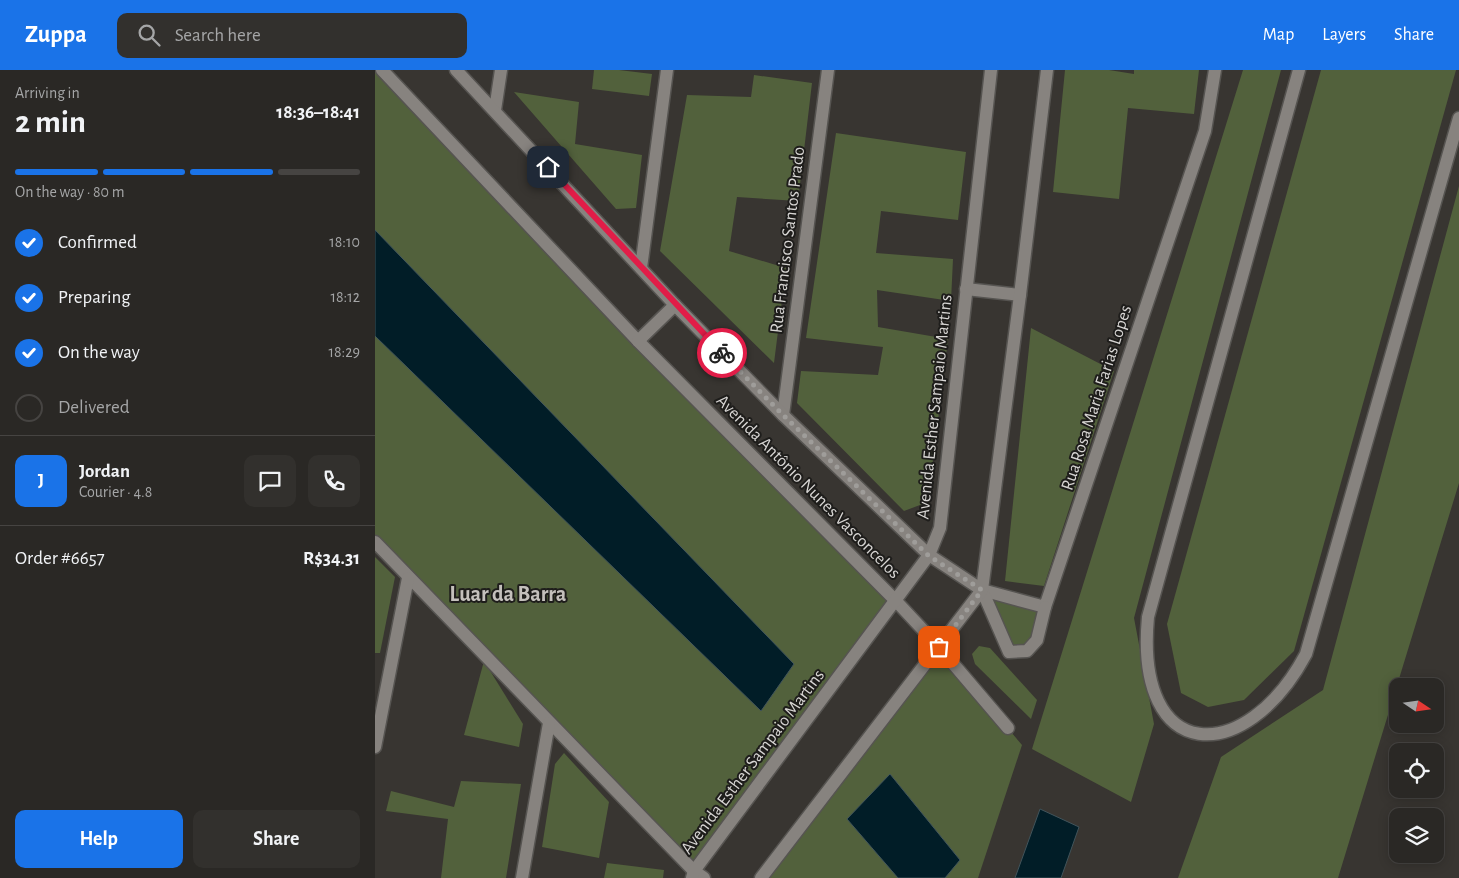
<!DOCTYPE html>
<meta charset="utf-8">
<style>
body{margin:0;font-family:"Alegreya Sans",sans-serif;background:#32302d;color:#f1f3f6;height:100vh;display:flex;flex-direction:column;font-size:19px;white-space:nowrap}
*{box-sizing:border-box;margin:0}
p{font-size:16px;color:#a5a6a7}
.icon{flex:none;width:28px;height:28px;fill:none;stroke:currentColor;stroke-width:2;stroke-linecap:round;stroke-linejoin:round}
.map{position:relative;flex:1;overflow:hidden}
.details{display:flex;flex-direction:column;background:#2a2825;width:375px}
.details>*{flex:none}
.needle{width:32px;rotate:103deg}
.tools{position:absolute;left:1014px;top:608px;display:grid;gap:10px}
.tools a{display:grid;place-items:center;width:55px;height:55px;border-radius:10px;background:#2a2825;box-shadow:0 2px 12px #0003,0 0 0 1px #464442;font-size:25px}
.pin{position:absolute;display:grid;place-items:center;width:42px;height:42px;color:#fff;margin:-21px;border-radius:10px;box-shadow:0 2px 8px #0006}
.courier{position:absolute;display:grid;place-items:center;width:50px;height:50px;margin:-25px;border:4px solid #e11d48;border-radius:50%;background:#fff;color:#222;box-shadow:0 1px 6px #0007}
.headline em{font-style:normal;font-weight:700}
.headline div{display:flex;flex-direction:column-reverse}
.headline{display:flex;align-items:center;justify-content:space-between;height:85px;padding:0 15px}
h1{font-size:32px;font-weight:700;line-height:38px}
.bar{display:grid;grid-template-columns:repeat(4,1fr);gap:8px 5px;align-content:center;height:60px;padding:0 15px}
.bar i{height:6px;border-radius:4px;background:#464442}
.bar .current{background:#1a73e8}
.bar p{grid-column:span 4}
.line{display:flex;align-items:center;gap:12px;padding:0 15px;border-top:1px solid #464442}
.line div{flex:1}
.round{display:grid;place-items:center;flex:none;width:52px;height:52px;border-radius:10px;background:#32302d}
ol{padding:0 15px;list-style:none}
li{display:flex;align-items:center;gap:15px;height:55px}
li p{margin-inline-start:auto}
li .icon{padding:5px;border-radius:50%;background:#1a73e8;color:#fff;stroke-width:4}
li:last-child{color:#a5a6a7}
li i{width:28px;height:28px;border:2px solid #464442;border-radius:50%}
.action{display:flex;gap:10px;margin-top:auto;padding:10px 15px}
.action a{flex:1;height:58px;border-radius:10px;background:#1a73e8;color:#fff;font-size:20px;font-weight:700;line-height:58px;text-align:center}
.action a+a{background:#32302d;color:#f1f3f6}
header{display:flex;align-items:center;gap:30px;box-sizing:border-box;height:70px;padding:0 25px;background:#1a73e8;color:#fff}
header strong{font-size:24px}
nav{display:flex;gap:28px;margin-inline-start:auto;font-size:18px}
.search{width:350px;height:45px;background:#32302d;display:flex;align-items:center;gap:12px;box-sizing:border-box;padding:0 18px;border-radius:10px;color:#a5a6a7;font-size:19px}
main{display:flex;flex:1;min-height:0}
.map>svg:first-child{display:block}
.green{fill:#52613c}
.water{fill:#011d27;stroke:#41545b}
.lines{fill:none;stroke-linecap:round;stroke-linejoin:round}
.minor-casing{stroke:#565451;stroke-width:15}
.tertiary-casing{stroke:#565451;stroke-width:15}
.minor{stroke:#87837f;stroke-width:12}
.tertiary{stroke:#87837f;stroke-width:12}
.done{stroke:#9f9d9a;stroke-width:5;stroke-dasharray:0 9}
.route{stroke:#e11d48;stroke-width:6}
.labels{text-anchor:middle;dominant-baseline:central;stroke-width:4;stroke-linejoin:round;paint-order:stroke}
.street-label{font-size:18px;fill:#d7d5d3;stroke:#1e1d1b}
.district-label{font-size:22px;font-weight:bold;fill:#c4c0bc;stroke:#1e1d1b}
</style>
<header>
<strong>Zuppa</strong>
<div class="search"><svg class="icon" aria-label="search" viewBox="0 0 24 24"><circle cx="10" cy="10" r="6"/><path d="M15 15l6 6"/></svg>Search here</div>
<nav><a>Map</a><a>Layers</a><a>Share</a></nav>
</header>
<main>
<section class="details">
<div class="headline"><div><h1>2 min</h1><p>Arriving in</p></div><em>18:36–18:41</em></div>
<div class="bar"><i class="current"></i><i class="current"></i><i class="current"></i><i></i><p>On the way · 80 m</p></div>
<ol>
<li><svg class="icon" aria-label="check" viewBox="0 0 24 24"><path d="M5 12l5 5 9-10"/></svg>Confirmed<p>18:10</p></li>
<li><svg class="icon" aria-label="check" viewBox="0 0 24 24"><path d="M5 12l5 5 9-10"/></svg>Preparing<p>18:12</p></li>
<li><svg class="icon" aria-label="check" viewBox="0 0 24 24"><path d="M5 12l5 5 9-10"/></svg>On the way<p>18:29</p></li>
<li><i></i>Delivered</li>
</ol>
<div class="line" style="height:90px"><b class="round" style="background:#1a73e8;color:#fff">J</b><div><b>Jordan</b><p>Courier · 4.8</p></div><a class="round"><svg class="icon" aria-label="chat" viewBox="0 0 24 24"><path d="M4 5h16v11H9l-5 4z"/></svg></a><a class="round"><svg class="icon" aria-label="phone" viewBox="0 0 24 24"><path d="M5 4h4l2 5-3 2q2 4 5 5l2-3 5 2v4C11 20 4 13 5 4z"/></svg></a></div>
<div class="line" style="height:65px"><div>Order #6657</div><b>R$34.31</b></div>
<div class="action"><a>Help</a><a>Share</a></div>
</section>
<div class="map">
<svg width="1084" height="808" viewBox="0 0 1084 808">
<rect width="100%" height="100%" fill="#383531"/>
<g class="green">
<path d="M0,0H9L521,531L319,801L0,472Z"/>
<path d="M219,0H244L277,4L274,26L217,19Z"/>
<path d="M690,0H734L759,4V0H824L819,44L753,38L744,129L678,122Z"/>
<path d="M868,0H906L759,548L779,654L756,732L657,679Z"/>
<path d="M946,0H1081L919,581L869,630L833,637L806,623L792,554Z"/>
<path d="M379,5L437,13L423,131L362,127L354,181L411,198L399,293L285,181L312,25L376,27Z"/>
<path d="M139,22L204,32L200,74L267,85L261,138L241,139Z"/>
<path d="M461,63L591,82L583,150L506,141L501,183L578,189L576,231L502,220L503,257L573,269L553,432L529,441L422,333L426,301L503,305L508,277L431,268Z"/>
<path d="M1084,116V413L963,808H803L846,687L948,620Z"/>
<path d="M656,258L739,301L669,516L630,511Z"/>
<path d="M0,487L20,507L5,583H0Z"/>
<path d="M607,520L670,537L662,570L634,582Z"/>
<path d="M604,576L615,578L662,630L656,649L600,594L597,584Z"/>
<path d="M564,577L647,675L603,808H386Z"/>
<path d="M109,591L148,654L144,677L89,665Z"/>
<path d="M189,683L234,732L224,788L167,777L180,694Z"/>
<path d="M86,711L146,714L131,808H66L73,749L11,741L16,721L79,737Z"/>
<path d="M232,793L289,800L288,808H229Z"/>
</g>
<g class="water">
<path d="M0,160L419,594L386,641L0,266Z"/>
<path d="M515,704L585,790L570,808H523L472,749Z"/>
<path d="M665,739L704,757L686,808H640Z"/>
</g>
<g class="lines">
<g class="minor-casing">
<g id="minor">
<path d="M924,0L773,547C759,695 870,698 931,584L1084,48"/>
<path d="M120,40L126,0"/>
<path d="M266,198L292,0"/>
<path d="M408,345L453,0"/>
<path d="M0,472L319,801L329,808"/>
<path d="M607,520L670,537L830,61L840,0"/>
<path d="M607,520L634,582L652,581L662,570L670,537"/>
<path d="M564,577L633,658"/>
<path d="M0,677L33,508"/>
<path d="M147,808L174,653"/>
</g>
</g>
<g class="tertiary-casing">
<g id="tertiary">
<path d="M7,0L263,271L521,531L564,577"/>
<path d="M81,0L300,235L408,345L554,485L607,520"/>
<path d="M591,219L645,225"/>
<path d="M263,271L300,235"/>
<path d="M317,808L319,801L554,485L565,458L616,0"/>
<path d="M386,808L607,520L645,225L672,0"/>
</g>
</g>
<use href="#minor" class="minor"/>
<use href="#tertiary" class="tertiary"/>
</g>
<g class="lines">
<path class="done" d="M347,283L408,345L554,486L607,520L564,577"/>
<path class="route" d="M173,97L347,283"/>
</g>
<g class="labels">
<g class="street-label">
<text transform="translate(413 170) rotate(-83)">Rua Francisco Santos Prado</text>
<text transform="translate(722 328) rotate(-72)">Rua Rosa Maria Farias Lopes</text>
<text transform="translate(560 337) rotate(-84)">Avenida Esther Sampaio Martins</text>
<text transform="translate(433 417) rotate(45)">Avenida Antônio Nunes Vasconcelos</text>
<text transform="translate(378 692) rotate(-53)">Avenida Esther Sampaio Martins</text>
</g>
<g class="district-label">
<text x="133" y="524">Luar da Barra</text>
</g>
</g>
</svg>
<div class="tools">
<a><svg class="needle" viewBox="-14 -14 28 28"><path d="M0-13l5 13h-10z" fill="#e53935"/><path d="M0 13l5-13h-10z" fill="#a5a6a7"/></svg></a>
<a><svg class="icon" aria-label="locate" viewBox="0 0 24 24"><circle cx="12" cy="12" r="6"/><path d="M12 2v4M12 18v4M2 12h4M18 12h4"/></svg></a>
<a><svg class="icon" aria-label="layers" viewBox="0 0 24 24"><path d="M12 4l9 5-9 5-9-5zM3 14l9 5 9-5"/></svg></a>
</div>
<div class="pin" style="left:564px;top:577px;background:#ea580c"><svg class="icon" aria-label="bag" viewBox="0 0 24 24"><path d="M5 8h14l-1 12H6zM9 8a3 3 0 0 1 6 0"/></svg></div>
<div class="pin" style="left:173px;top:97px;background:#1f2937"><svg class="icon" aria-label="home" viewBox="0 0 24 24"><path d="M3 11l9-7 9 7M6 9v11h12V9"/></svg></div>
<div class="courier" style="left:347px;top:283px"><svg class="icon" aria-label="bike" viewBox="0 0 24 24"><circle cx="6" cy="16" r="4"/><circle cx="18" cy="16" r="4"/><path d="M6 16l4-8h5l3 8M10 8l3 8H6M13 5h3"/></svg></div>
</div>
</main>
